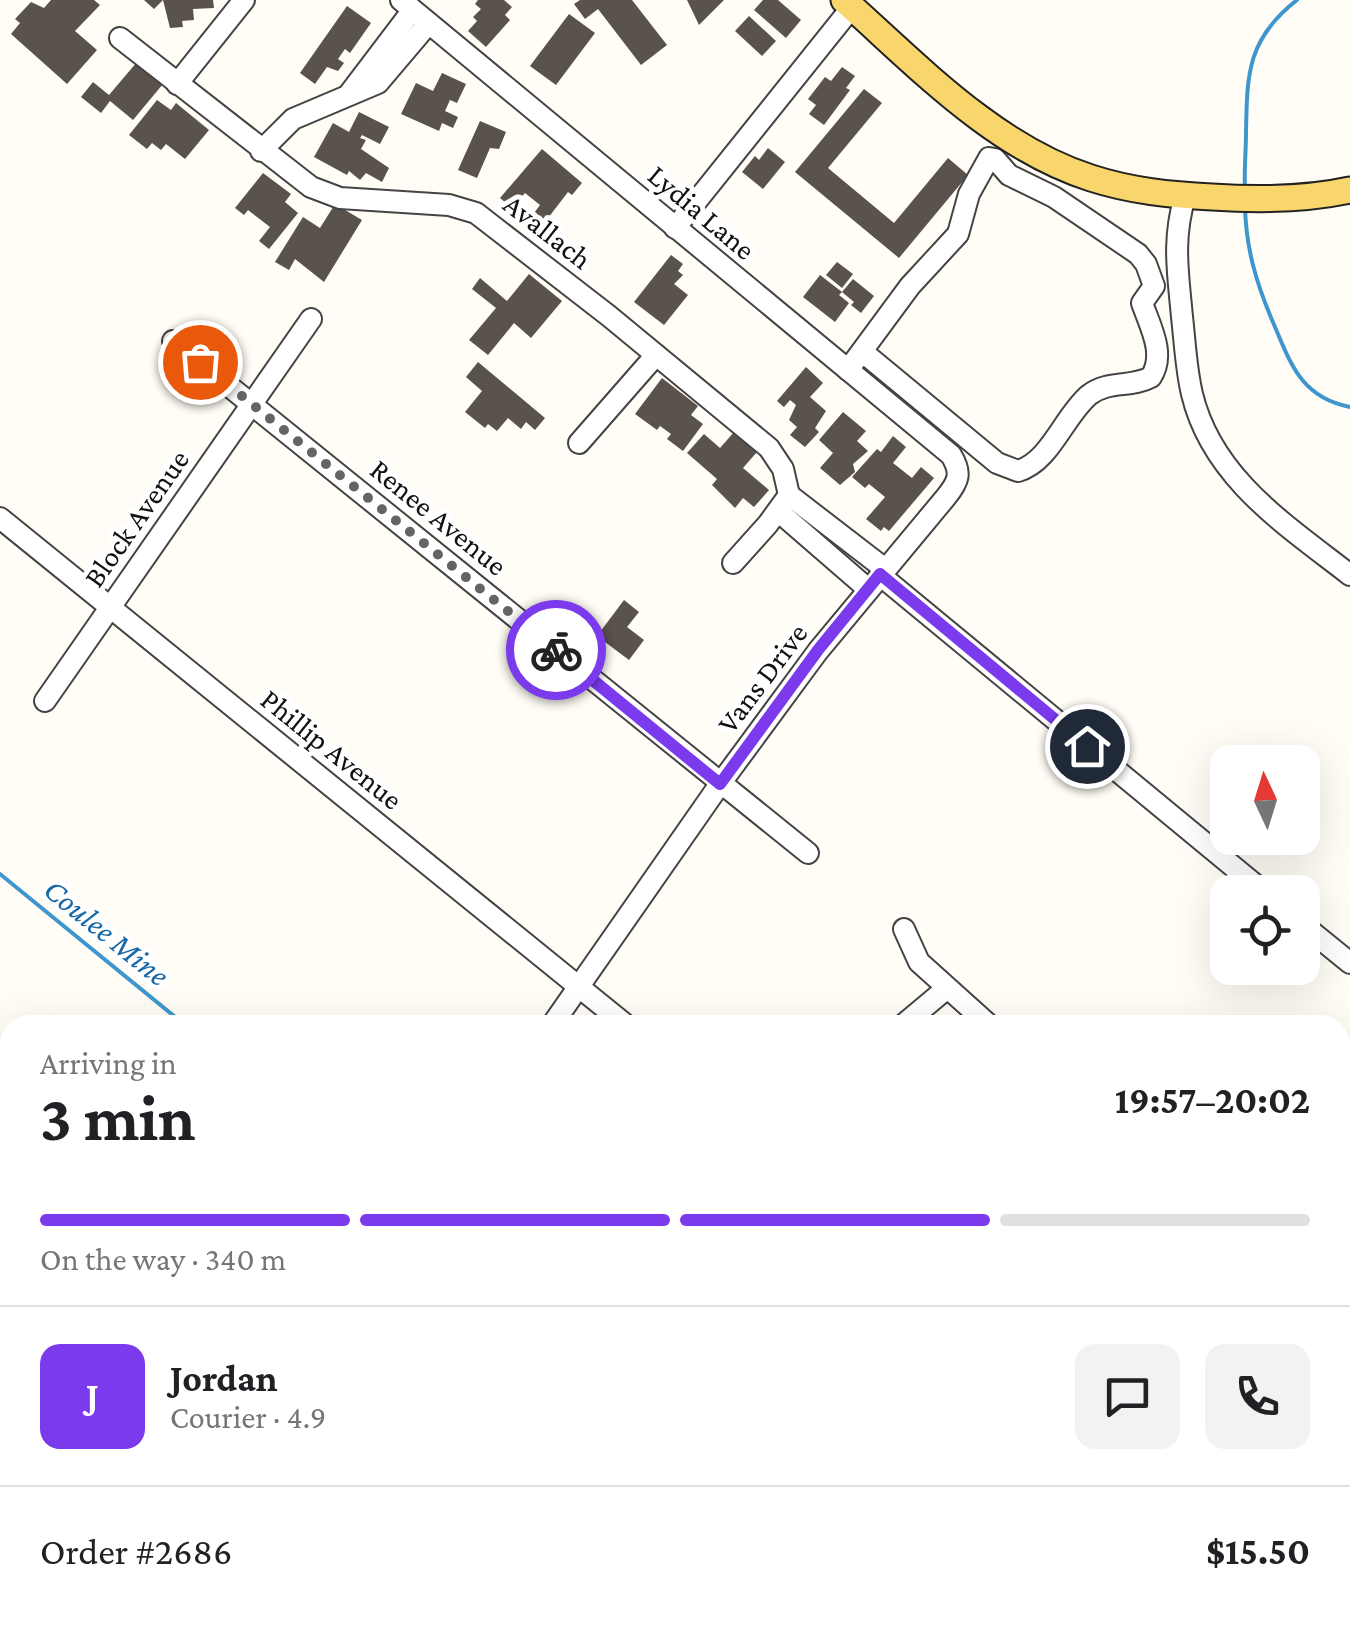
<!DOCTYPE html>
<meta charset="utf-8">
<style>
body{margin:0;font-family:"Crimson Pro",serif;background:#f2f2f2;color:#202124;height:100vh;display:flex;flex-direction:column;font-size:38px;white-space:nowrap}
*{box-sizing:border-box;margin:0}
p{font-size:32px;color:#757577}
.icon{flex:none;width:55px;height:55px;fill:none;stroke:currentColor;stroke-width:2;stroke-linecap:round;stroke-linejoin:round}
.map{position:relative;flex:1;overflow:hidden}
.panel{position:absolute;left:0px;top:1015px;width:1350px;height:620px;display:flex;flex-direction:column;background:#fff;border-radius:30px 30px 0 0;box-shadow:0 10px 40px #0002}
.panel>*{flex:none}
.needle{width:65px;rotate:356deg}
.controls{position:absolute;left:1210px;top:745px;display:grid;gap:20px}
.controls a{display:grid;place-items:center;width:110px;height:110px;border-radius:20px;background:#fff;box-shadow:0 10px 40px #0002;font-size:50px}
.pin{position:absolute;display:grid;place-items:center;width:85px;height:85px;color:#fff;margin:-42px;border:5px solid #fff;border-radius:50%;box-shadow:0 2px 10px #0007}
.courier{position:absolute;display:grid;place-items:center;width:100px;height:100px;margin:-50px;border:8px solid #7c3aed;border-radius:50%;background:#fff;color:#222;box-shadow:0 2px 12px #0007}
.head em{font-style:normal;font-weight:700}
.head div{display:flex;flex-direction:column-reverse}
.head{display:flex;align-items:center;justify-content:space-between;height:170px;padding:0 40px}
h1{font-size:65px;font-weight:700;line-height:75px}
.bar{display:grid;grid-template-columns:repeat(4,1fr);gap:15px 10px;align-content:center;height:120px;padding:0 40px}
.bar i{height:12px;border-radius:8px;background:#e0e0e0}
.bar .selected{background:#7c3aed}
.bar p{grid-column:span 4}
.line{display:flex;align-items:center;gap:25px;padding:0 40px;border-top:2px solid #e0e0e0}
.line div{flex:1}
.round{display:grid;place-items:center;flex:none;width:105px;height:105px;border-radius:20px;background:#f2f2f2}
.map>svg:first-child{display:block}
.green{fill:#d5ebbd}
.water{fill:#b9e0f7;stroke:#3f96cf;stroke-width:2.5}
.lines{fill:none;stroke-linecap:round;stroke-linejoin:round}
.stream{stroke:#3f96cf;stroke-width:4}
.building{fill:#5a524d}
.minor-casing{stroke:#444;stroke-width:24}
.major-casing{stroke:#222;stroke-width:29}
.minor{stroke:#fff;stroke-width:20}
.major{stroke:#f9d66b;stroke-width:25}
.done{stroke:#646461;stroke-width:10;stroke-dasharray:0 18}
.route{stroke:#7c3aed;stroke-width:12}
.labels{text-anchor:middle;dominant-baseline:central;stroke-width:10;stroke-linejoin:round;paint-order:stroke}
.street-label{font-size:30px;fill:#111;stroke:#fff}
.water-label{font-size:32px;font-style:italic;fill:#1768a6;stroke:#fff}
</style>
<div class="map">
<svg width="1350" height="1635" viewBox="0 0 1350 1635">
<rect width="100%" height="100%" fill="#fffdf5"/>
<path class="green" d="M810,1625H916L886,1635H814Z"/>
<path class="water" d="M886,1625H906L908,1632L921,1625H1237L1251,1635H876L887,1631Z"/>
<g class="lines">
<g class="stream">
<path d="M1245,188C1244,169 1246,151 1246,133C1247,74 1247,39 1297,0"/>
<path d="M1245,207C1246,248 1256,282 1272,320C1290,361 1299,397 1350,407"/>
<path d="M0,874L185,1025"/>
</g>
</g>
<g class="building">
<path d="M51,0H94L100,5L75,31L97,50L67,84L11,34L20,23L15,19L31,2L44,8Z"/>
<path d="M144,0H213L214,8L193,9L194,20L182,21L183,27L170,28L163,0L154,9Z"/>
<path d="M478,0H504L512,7L505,15L510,20L486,47L468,31L477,21L473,17L481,9L475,4Z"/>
<path d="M580,0H632L667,45L641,65L598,9L585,19L574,4Z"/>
<path d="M687,0H724L699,25Z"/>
<path d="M763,0H778L801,20L786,38L754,10Z"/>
<path d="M347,6L371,23L350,53L345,49L338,59L344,63L338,71L327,67L315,84L300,73Z"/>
<path d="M569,14L595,33L556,85L530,66Z"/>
<path d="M749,16L776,41L762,56L735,31Z"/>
<path d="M137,62L163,84L133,120L110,101L101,113L81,97L93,82L109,95Z"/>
<path d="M842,67L855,76L846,88L850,90L824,125L809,114L816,105L808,99L825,77L831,81Z"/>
<path d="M442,73L466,84L457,103L450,100L445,111L458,117L453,128L442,123L439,131L401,114L416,83L433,91Z"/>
<path d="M864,89L882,103L828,168L894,223L948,158L968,175L899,258L795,172Z"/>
<path d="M157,100L171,110L176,103L209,130L185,159L166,144L161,150L152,143L147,149L129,135Z"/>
<path d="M359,112L389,127L380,144L362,135L360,138L366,140L361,149L389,168L382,182L366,173L360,180L349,171L347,175L314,157L333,123L349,132Z"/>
<path d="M480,121L506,132L499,149L490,148L477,178L458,170Z"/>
<path d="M768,148L785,162L763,189L742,172L755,156L759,160Z"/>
<path d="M542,149L582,183L572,195L568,192L545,222L534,213L540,205L525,193L512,208L500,198Z"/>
<path d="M263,173L291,194L285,202L298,213L269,249L259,241L270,227L248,210L244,215L235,208Z"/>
<path d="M335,204L362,220L324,282L295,259L289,270L275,262L303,217L320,228Z"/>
<path d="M671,255L683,264L678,271L683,275L674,284L688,295L664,325L634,302Z"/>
<path d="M837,262L853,274L842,288L826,275Z"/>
<path d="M529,274L562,301L531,338L514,323L488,355L469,340L496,308L472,289L480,278L507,301Z"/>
<path d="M820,275L842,292L839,295L849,303L835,322L803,297Z"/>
<path d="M853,279L874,296L861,313L851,305L854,302L842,292Z"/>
<path d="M478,362L545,418L535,430L526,422L521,429L508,418L497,431L488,424L485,428L465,412L482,391L466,377Z"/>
<path d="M806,367L823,383L810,397L826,411L815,428L819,432L805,447L790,435L797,427L789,420L796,405L790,400L784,407L777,401Z"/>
<path d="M662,378L698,406L691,415L703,424L683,451L667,439L671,434L660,426L657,430L635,414Z"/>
<path d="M843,412L866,431L857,441L868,451L853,464L855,472L840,485L820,468L833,453L819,440Z"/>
<path d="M734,432L757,452L743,468L769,490L754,507L743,498L735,508L712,485L717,479L687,453L704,434L720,448Z"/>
<path d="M893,436L906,447L893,463L912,478L921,467L934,478L889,531L884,527L881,531L866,519L885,497L869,484L865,488L852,477L877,449L881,452Z"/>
<path d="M624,600L639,612L627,627L644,640L629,660L597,636Z"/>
</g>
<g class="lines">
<g class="minor-casing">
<g id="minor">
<path d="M401,0L951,455C962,473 959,481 946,497L818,651L720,784L552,1025"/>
<path d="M120,38L311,187L340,198L449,205L476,213L609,316L769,448L783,469L789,495L768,524L733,563"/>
<path d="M177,84L244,0"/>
<path d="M349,94L412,11"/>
<path d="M261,151L293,119L378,83L428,24"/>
<path d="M1185,196C1172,241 1178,272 1182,317C1185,343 1186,369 1192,394C1212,478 1286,525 1350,575"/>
<path d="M675,228L852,7"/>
<path d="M173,341L808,853"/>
<path d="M848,370L910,286L958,234L969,194L989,158L995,159L1009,175L1054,197L1138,254L1146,264L1154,286L1142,303C1150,326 1166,354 1151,377C1131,388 1108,380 1089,395C1064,416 1050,462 1018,471L997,463L864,353"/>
<path d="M579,443L656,355"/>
<path d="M789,495L885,569"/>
<path d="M778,511L868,589"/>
<path d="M0,518L626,1025"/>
<path d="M880,575L1264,892"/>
<path d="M45,701L311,319"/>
<path d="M1302,924L1350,963"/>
<path d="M904,929L919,962L989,1025"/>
<path d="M903,1025L946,989"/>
<path d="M1340,1089L1350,1080"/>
<path d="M0,1235L10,1243"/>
<path d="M1340,1550L1350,1530"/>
<path d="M0,1623L15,1635"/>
<path d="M308,1625L321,1635"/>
<path d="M1334,1625L1342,1635"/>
<path d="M177,1635L185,1625"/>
<path d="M532,1635L540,1625"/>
</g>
</g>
<g class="major-casing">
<path id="major" d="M844,0C918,66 994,147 1091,178C1131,191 1171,195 1212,197C1258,200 1305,200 1350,190"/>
</g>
<use href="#minor" class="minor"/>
<use href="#major" class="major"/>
</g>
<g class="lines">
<path class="done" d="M200,362L556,650"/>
<path class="route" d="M556,650L720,784L818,650L880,574L1087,746"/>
</g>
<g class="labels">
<g class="street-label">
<text transform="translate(702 212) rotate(40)">Lydia Lane</text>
<text transform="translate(548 231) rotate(38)">Avallach</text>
<text transform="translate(439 517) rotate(39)">Renee Avenue</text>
<text transform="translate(136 518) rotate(-55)">Block Avenue</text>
<text transform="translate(762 678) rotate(-53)">Vans Drive</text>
<text transform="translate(332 749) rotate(39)">Phillip Avenue</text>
</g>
<g class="water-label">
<text transform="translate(107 932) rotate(39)">Coulee Mine</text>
</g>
</g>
</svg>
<div class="controls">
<a><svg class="needle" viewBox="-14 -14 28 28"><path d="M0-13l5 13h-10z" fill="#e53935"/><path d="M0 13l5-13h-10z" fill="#757577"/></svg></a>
<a><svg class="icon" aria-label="locate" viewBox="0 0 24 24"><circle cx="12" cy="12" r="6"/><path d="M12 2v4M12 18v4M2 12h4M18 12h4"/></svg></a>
</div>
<div class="pin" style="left:200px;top:362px;background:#ea580c"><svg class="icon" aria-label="bag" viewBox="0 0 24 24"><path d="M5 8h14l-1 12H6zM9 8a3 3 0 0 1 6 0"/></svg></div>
<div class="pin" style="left:1087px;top:746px;background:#1f2937"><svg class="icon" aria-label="home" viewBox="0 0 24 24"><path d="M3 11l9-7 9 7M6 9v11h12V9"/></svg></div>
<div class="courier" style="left:556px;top:650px"><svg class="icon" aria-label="bike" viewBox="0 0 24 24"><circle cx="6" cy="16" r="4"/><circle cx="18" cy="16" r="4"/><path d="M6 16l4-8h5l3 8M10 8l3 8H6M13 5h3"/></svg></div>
<section class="panel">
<div class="head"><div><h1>3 min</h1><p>Arriving in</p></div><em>19:57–20:02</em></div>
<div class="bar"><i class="selected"></i><i class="selected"></i><i class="selected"></i><i></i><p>On the way · 340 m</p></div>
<div class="line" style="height:180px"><b class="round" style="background:#7c3aed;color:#fff">J</b><div><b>Jordan</b><p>Courier · 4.9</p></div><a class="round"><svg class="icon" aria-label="chat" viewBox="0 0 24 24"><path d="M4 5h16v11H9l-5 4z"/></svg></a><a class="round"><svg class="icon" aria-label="phone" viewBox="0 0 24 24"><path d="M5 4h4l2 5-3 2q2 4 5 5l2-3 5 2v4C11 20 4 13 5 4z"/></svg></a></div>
<div class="line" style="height:130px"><div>Order #2686</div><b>$15.50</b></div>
</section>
</div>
